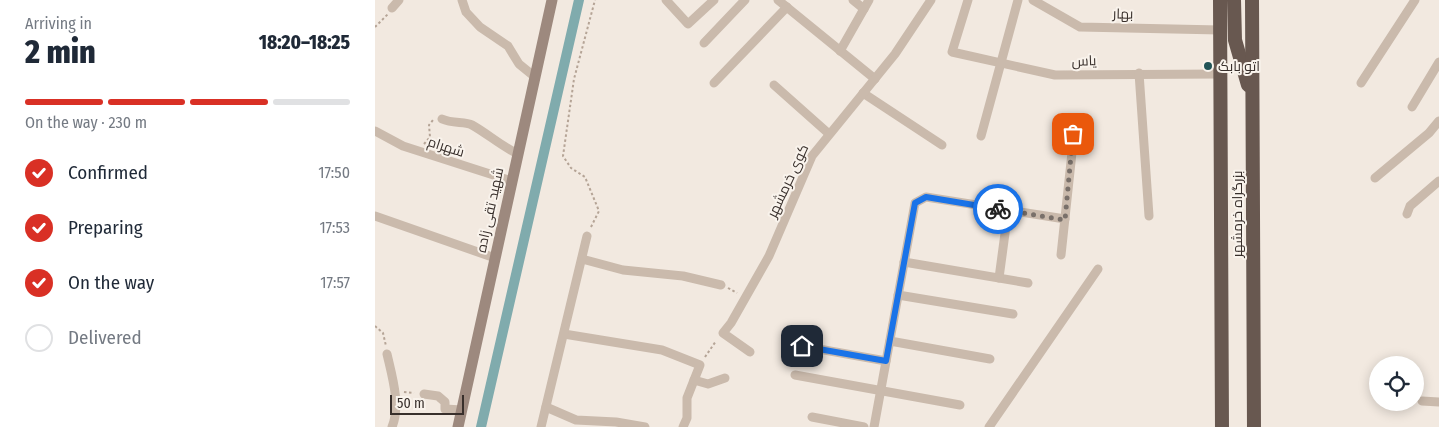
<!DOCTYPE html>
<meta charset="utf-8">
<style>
body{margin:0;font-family:"Fira Sans Condensed",Cairo,sans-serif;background:#f6f6f7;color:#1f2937;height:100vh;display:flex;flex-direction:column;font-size:19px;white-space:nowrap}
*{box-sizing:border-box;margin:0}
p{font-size:16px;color:#747a83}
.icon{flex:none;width:28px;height:28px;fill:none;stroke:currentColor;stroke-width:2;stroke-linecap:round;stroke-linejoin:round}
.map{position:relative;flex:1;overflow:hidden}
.panel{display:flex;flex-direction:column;background:#fff;width:375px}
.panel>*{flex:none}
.fabs{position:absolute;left:994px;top:356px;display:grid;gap:10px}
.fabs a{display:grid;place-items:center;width:55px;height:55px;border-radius:50%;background:#fff;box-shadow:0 2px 12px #0003;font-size:25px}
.scale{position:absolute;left:15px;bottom:12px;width:74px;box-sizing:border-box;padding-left:5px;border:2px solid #382f2b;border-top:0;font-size:14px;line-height:18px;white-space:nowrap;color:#382f2b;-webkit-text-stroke:4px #f9f3ec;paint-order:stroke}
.pin{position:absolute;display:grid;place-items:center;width:42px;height:42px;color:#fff;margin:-21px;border-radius:10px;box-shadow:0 2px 8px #0006}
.courier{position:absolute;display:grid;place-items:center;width:50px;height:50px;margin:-25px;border:4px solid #1a73e8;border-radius:50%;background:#fff;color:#222;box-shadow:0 1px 6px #0007}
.overview em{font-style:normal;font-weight:800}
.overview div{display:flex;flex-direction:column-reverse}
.overview{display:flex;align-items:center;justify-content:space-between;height:85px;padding:0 25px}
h1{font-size:32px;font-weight:800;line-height:38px}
.bar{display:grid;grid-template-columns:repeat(4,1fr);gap:8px 5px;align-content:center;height:60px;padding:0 25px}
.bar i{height:6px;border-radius:4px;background:#e0e1e3}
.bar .current{background:#d93025}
.bar p{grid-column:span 4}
ol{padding:0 25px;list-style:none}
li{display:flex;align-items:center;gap:15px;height:55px}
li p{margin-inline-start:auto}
li .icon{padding:5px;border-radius:50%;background:#d93025;color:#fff;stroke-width:4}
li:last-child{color:#747a83}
li i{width:28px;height:28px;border:2px solid #e0e1e3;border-radius:50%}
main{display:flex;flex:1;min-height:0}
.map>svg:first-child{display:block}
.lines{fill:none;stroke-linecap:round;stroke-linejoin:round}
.canal{stroke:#80abad;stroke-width:10}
.path{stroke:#b5a496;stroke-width:2;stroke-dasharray:2.5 2.5;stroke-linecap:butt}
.minor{stroke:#cabaac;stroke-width:9}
.secondary{stroke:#9d897e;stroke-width:11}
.trunk{stroke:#685850;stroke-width:14}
.done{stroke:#79706a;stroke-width:5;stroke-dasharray:0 9}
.route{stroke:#1a73e8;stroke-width:6}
.poi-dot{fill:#225457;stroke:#f9f3ec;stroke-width:2}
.labels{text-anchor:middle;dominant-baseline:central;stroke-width:4;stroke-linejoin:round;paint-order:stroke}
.street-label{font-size:14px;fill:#382f2b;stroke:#f9f3ec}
.poi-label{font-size:14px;fill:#382f2b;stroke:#f9f3ec;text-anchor:start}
</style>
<main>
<section class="panel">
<div class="overview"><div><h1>2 min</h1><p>Arriving in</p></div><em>18:20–18:25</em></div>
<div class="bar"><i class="current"></i><i class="current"></i><i class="current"></i><i></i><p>On the way · 230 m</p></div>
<ol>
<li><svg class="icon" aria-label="check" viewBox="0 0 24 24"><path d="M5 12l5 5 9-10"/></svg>Confirmed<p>17:50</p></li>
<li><svg class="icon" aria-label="check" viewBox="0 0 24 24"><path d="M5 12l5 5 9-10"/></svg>Preparing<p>17:53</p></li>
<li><svg class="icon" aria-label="check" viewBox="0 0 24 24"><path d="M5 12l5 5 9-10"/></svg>On the way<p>17:57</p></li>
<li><i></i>Delivered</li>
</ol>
</section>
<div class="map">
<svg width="1064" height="427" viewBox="0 0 1064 427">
<rect width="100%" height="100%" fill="#f2e9e0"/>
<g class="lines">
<path class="canal" d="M106,427L204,0"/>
<g class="path">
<path d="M0,27L13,14"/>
<path d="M49,144L55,137L54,125L58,120"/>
<path d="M216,227L224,211L210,177L196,168L188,156L199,79L220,0"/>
<path d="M353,288L362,293"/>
<path d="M0,326L8,333L11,346"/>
<path d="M330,357L341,341"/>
<path d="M29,392L39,393"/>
</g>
<g class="minor">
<path d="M87,0L91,12L105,27L133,46L144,64L160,77"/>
<path d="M291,0L313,24L339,0"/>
<path d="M403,0L500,79"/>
<path d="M478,0L489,9"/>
<path d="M593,0L577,52L680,75L845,74"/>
<path d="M658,0L705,27L845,30"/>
<path d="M17,8L24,0"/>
<path d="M329,43L370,0"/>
<path d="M465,51L494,0"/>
<path d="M764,73L774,216"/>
<path d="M339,83L412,7"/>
<path d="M986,83L1040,0"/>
<path d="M399,85L453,133"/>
<path d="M488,93L567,145"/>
<path d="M1037,107L1064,62"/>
<path d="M67,119C78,124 90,121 97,125C113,134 126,146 143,154"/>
<path d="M0,131L28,146L137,181"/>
<path d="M606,136L643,0"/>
<path d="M1000,178L1054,133L1064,121"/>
<path d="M1032,214L1035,206L1064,181"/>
<path d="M0,216L120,258"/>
<path d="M686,255L699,134"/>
<path d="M207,259L248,270L308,276L346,285"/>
<path d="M529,262L653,283"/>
<path d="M624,278L633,211"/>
<path d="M523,295L638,314"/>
<path d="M189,334L287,350L325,365L312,398V418L308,427"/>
<path d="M515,341L615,359"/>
<path d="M427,346L511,361"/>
<path d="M375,352L348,333L356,323L394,256L437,156L520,54L556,0"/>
<path d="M12,354C17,376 26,405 17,427"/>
<path d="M420,375L585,405"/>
<path d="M319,380L333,384L350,378"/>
<path d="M49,394L63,396L70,402V409L87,410"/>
<path d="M1047,401L1064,402"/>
<path d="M171,407L201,420L241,422L270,427"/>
<path d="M437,417L489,427"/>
<path d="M166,427L212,236"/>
<path d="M499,427L540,203L551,197L690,219"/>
<path d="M614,427L723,269"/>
</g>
<path class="secondary" d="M83,427L177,0"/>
<g class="trunk">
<path d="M845,0L847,427"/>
<path d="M859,0L860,40L873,85"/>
<path d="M877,0L879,427"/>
</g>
</g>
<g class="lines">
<path class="done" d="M623,209L690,220L698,134"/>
<path class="route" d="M427,346L511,361L540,203L551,197L623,209"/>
</g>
<circle class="poi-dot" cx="833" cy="66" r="5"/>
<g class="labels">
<g class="street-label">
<text transform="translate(748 14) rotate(1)">بهار</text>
<text transform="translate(709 61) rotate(-2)">یاس</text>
<text transform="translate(71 147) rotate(18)">شهرام</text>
<text transform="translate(413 181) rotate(-65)">کوی خرمشهر</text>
<text transform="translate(115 210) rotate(-78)">شهید تقی زاده</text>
<text transform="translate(862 214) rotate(-90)">بزرگراه خرمشهر</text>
</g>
<g class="poi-label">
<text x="843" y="66">اتو بابک</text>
</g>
</g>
</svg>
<div class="fabs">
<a><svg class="icon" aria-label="locate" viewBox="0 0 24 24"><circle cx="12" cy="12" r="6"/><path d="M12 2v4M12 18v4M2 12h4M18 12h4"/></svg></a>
</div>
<div class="scale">50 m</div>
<div class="pin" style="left:698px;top:134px;background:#ea580c"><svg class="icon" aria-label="bag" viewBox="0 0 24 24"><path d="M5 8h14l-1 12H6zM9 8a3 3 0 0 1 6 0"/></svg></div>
<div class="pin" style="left:427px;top:346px;background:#1f2937"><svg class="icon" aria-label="home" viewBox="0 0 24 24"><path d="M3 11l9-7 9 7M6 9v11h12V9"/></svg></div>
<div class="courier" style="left:623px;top:209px"><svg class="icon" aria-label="bike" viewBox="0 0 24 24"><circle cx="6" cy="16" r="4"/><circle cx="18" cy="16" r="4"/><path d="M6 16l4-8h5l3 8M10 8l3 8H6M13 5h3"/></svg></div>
</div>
</main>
